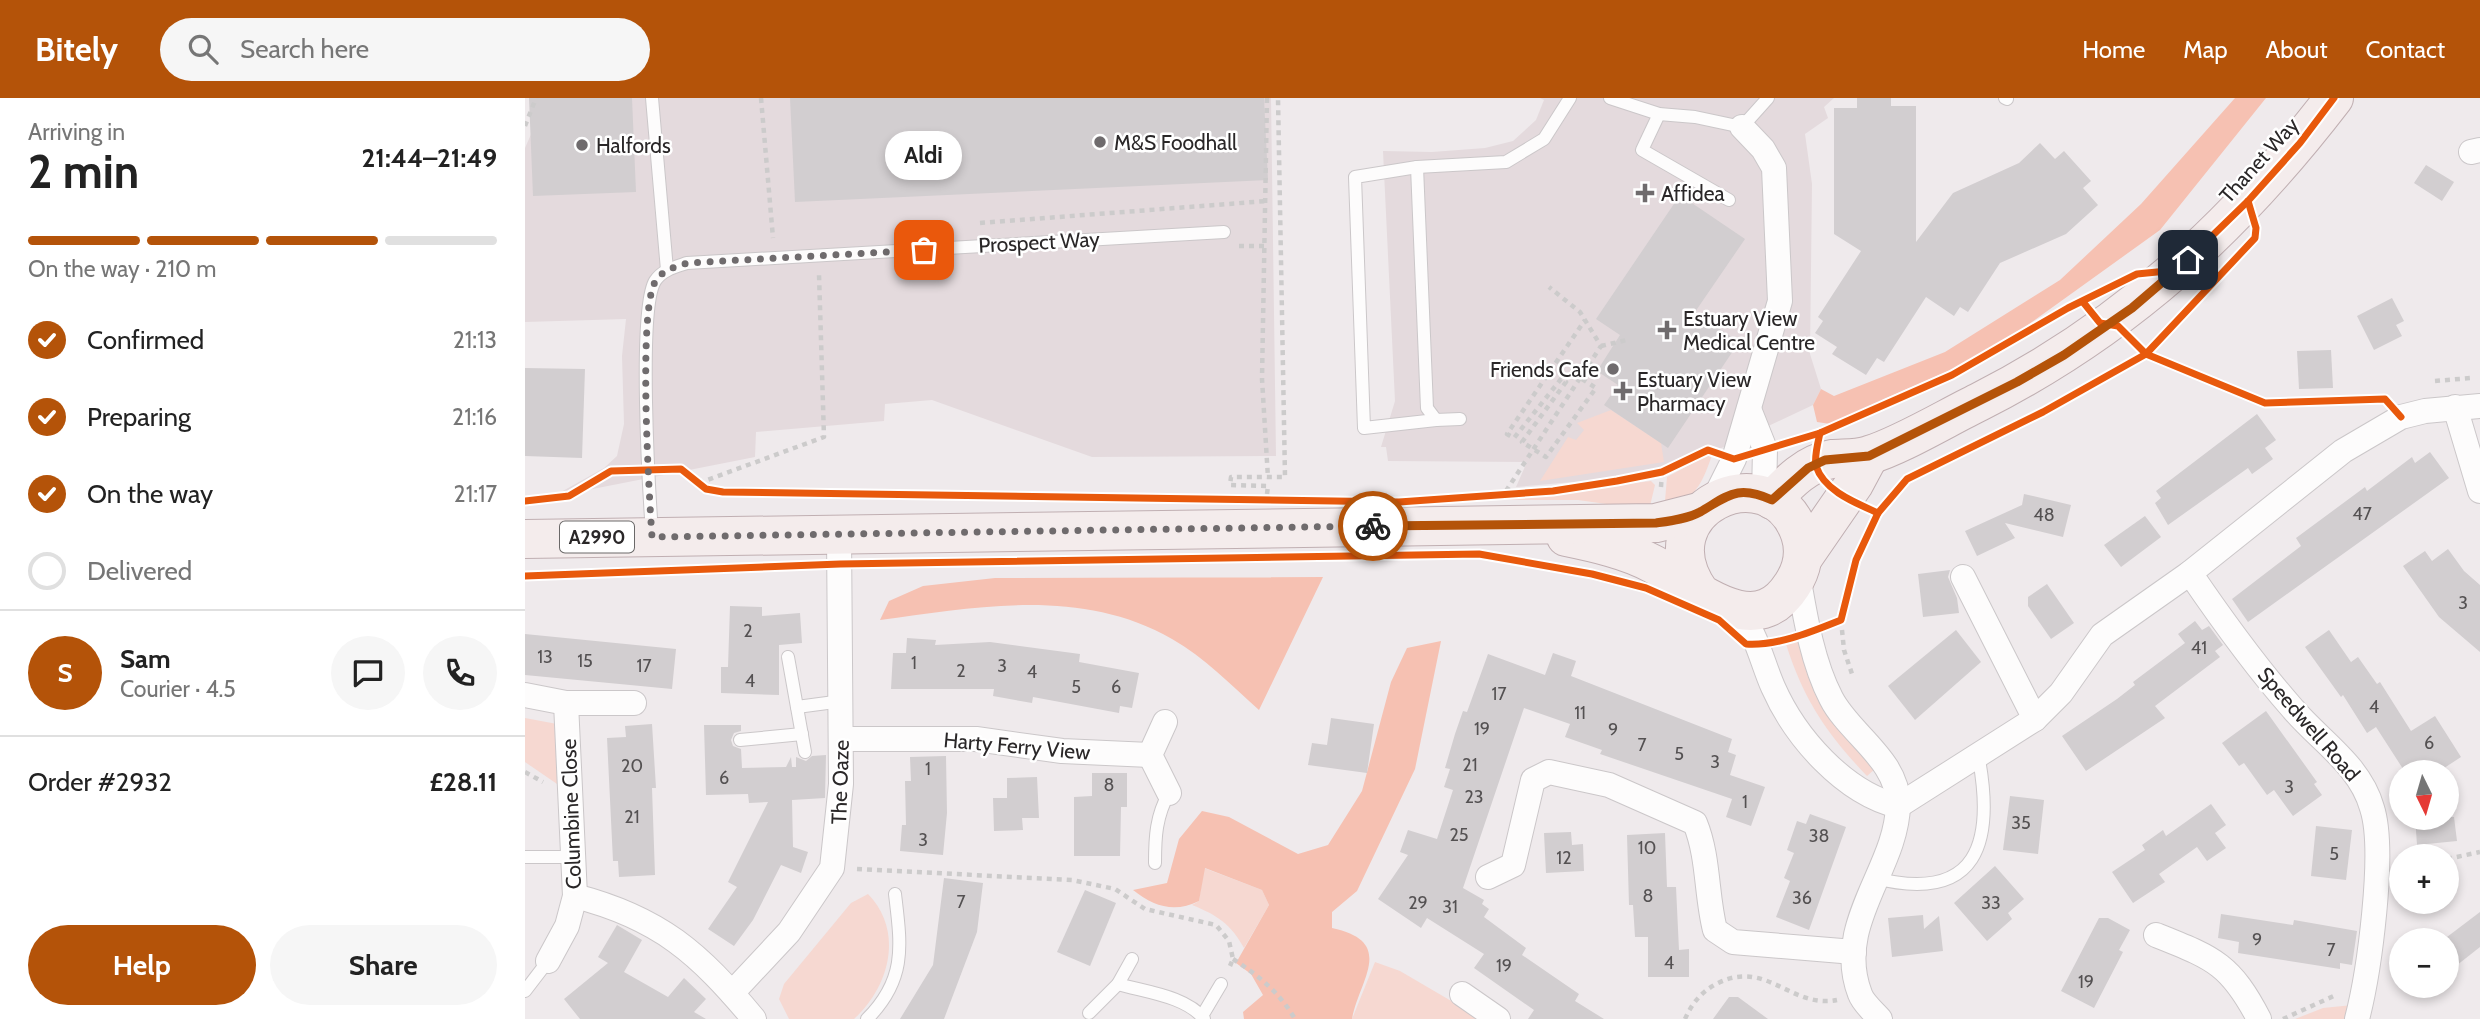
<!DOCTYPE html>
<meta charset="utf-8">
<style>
body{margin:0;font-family:Cabin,sans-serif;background:#f6f6f6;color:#222;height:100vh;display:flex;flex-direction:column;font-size:26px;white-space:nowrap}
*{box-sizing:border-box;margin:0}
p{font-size:23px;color:#767676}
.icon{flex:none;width:38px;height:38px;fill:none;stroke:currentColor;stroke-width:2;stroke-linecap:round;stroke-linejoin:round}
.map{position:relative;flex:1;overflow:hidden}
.side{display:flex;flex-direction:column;background:#fff;width:525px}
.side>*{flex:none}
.needle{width:46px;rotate:175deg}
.controls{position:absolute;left:1864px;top:662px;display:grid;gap:14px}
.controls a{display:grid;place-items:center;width:70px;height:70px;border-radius:50%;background:#fff;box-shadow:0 4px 10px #0003;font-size:35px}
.pin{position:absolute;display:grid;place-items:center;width:60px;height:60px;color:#fff;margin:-30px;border-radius:14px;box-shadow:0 4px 10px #0006}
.courier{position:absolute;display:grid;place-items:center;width:70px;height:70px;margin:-35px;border:5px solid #b45309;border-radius:50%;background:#fff;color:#222;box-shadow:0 2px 9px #0007}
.bubble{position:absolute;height:49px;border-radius:24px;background:#fff;box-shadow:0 4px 10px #0003;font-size:23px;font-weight:700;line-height:49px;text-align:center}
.headline em{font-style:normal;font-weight:700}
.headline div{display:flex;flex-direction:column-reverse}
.headline{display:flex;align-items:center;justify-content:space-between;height:119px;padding:0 28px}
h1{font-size:46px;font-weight:700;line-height:52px}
.bar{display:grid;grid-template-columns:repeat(4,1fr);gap:10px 7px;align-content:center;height:84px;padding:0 28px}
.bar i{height:9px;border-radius:5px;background:#e0e0e0}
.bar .on{background:#b45309}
.bar p{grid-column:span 4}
.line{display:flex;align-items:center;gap:18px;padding:0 28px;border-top:2px solid #e0e0e0}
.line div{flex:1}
.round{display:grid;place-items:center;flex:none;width:74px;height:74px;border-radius:37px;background:#f6f6f6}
ol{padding:0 28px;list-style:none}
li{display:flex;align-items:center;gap:21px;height:77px}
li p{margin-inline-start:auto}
li .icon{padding:7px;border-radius:50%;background:#b45309;color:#fff;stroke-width:4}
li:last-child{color:#767676}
li i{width:38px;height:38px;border:4px solid #e0e0e0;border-radius:50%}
.cta{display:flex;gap:14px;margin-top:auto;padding:14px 28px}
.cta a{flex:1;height:80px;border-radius:42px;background:#b45309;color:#fff;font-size:28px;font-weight:700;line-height:80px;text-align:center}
.cta a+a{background:#f6f6f6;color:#222}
header{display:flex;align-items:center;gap:42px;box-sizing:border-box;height:98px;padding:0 35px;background:#b45309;color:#fff}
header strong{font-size:33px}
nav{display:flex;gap:38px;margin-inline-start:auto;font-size:24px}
.search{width:490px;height:63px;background:#f6f6f6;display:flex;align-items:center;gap:18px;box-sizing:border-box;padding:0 24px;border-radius:38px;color:#767676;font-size:26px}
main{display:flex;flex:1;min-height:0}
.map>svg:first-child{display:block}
.built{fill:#e4dadd}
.green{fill:#f6d8d1}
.forest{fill:#f6c1b2}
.building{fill:#d2ced0}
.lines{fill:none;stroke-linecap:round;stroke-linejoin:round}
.lane-casing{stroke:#cbc7c9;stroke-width:14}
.street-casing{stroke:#cbc7c9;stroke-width:26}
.primary-casing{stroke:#c0afb2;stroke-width:40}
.path{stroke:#cccbcb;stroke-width:4.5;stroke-dasharray:5 5;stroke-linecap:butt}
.lane{stroke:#fdfcfc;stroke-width:12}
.street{stroke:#fdfcfc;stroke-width:24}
.primary{stroke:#f4ecec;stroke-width:38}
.cycleway-casing{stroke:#fff;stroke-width:11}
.cycleway{stroke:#e8590c;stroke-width:7}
.done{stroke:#6f6b6d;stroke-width:7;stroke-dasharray:0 12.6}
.route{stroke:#b45309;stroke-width:9}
.poi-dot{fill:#6f6b6d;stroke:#fff;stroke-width:2.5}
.labels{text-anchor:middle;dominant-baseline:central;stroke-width:5;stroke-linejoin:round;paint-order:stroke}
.number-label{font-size:18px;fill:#545152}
.shield{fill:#fff;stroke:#6a6868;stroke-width:2}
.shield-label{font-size:19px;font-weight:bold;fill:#2a2728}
.poi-label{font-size:21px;fill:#2a2728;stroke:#fff;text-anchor:start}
.street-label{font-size:21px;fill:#2a2728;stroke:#fff}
</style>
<header>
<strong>Bitely</strong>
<div class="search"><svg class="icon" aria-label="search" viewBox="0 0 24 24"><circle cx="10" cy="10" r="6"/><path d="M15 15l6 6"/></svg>Search here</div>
<nav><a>Home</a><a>Map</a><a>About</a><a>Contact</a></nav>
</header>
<main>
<section class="side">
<div class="headline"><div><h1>2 min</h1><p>Arriving in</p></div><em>21:44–21:49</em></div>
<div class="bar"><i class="on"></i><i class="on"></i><i class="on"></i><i></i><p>On the way · 210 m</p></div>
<ol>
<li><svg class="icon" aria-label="check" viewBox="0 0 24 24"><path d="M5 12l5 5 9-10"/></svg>Confirmed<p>21:13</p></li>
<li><svg class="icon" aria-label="check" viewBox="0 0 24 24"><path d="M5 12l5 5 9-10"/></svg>Preparing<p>21:16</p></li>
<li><svg class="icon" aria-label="check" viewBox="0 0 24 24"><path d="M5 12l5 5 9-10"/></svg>On the way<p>21:17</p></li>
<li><i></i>Delivered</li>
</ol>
<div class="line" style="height:126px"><b class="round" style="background:#b45309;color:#fff">S</b><div><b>Sam</b><p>Courier · 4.5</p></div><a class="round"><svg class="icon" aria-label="chat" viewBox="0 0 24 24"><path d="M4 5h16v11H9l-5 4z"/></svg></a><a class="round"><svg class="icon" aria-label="phone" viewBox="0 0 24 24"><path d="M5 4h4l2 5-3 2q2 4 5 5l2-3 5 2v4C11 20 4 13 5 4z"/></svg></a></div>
<div class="line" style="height:91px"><div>Order #2932</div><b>£28.11</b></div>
<div class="cta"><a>Help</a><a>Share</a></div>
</section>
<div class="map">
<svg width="1955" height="921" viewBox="0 0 1955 921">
<rect width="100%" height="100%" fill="#efeaec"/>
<g class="built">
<path d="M22,0H746L751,358L567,359L407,302L360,306L359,323L231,334L230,359L27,399L79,370L92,358L99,326L97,258L101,221L0,224V50Z"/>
<path d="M1015,0H1309L1299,9L1303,20L1280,36L1287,86L1285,256L1296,291L1288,307L1141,376L991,389L1002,364L863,363L861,349H856L870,303L858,53L907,54L960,50L988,43L1011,22L1019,2Z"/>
</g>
<g class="green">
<path d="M1086,312L1136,345L1139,364L1015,383L1043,339L1051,342L1059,332L1052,325Z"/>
<path d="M1183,357H1187C1175,392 1170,397 1139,415L1142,379Z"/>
<path d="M1126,383L1130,387L1124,412L1053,402H963L964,398L1029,395Z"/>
<path d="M1277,541L1351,670L1342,678C1302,636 1279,603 1261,546Z"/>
<path d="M0,620L32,626L35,688L0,664Z"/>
<path d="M679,770L737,792L744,807L719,850C706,826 692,817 667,807L674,803Z"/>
<path d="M343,796C379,833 365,888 329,921H264L254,901L259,886L326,805Z"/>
<path d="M850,864L875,873L957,921H827Z"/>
<path d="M1828,907L1821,921H1770L1798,910Z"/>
</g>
<g class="forest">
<path d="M1710,0H1741L1635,132L1500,229L1430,270L1359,301L1312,327L1292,324L1288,307L1296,291L1309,298L1420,254L1535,182L1616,106Z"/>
<path d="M798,479L734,612C707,588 679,559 647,541C556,489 453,509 355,522L364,503L398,488L470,480Z"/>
<path d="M916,543L890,671L832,793L807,814V830C872,844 834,882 827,921H719L718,914L738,897L726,876L711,865L744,807L737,792L680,770L674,803C650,815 629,809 608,792L642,785L654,741L677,713L704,719L773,756L803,747L837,693L866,584L882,550Z"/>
</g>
<g class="building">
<path d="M4,0H107L111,94L8,98Z"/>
<path d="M265,0H739L743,82L270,104Z"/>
<path d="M1332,0H1366V8H1391V144L1428,95L1494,65L1515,45L1530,61L1539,53L1566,83L1558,90L1573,107L1541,136L1475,165L1443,214L1435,209L1429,218L1401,199L1359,264L1352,260L1341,277L1307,256L1312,249L1290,235L1298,223L1293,219L1336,153L1309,136V10H1332Z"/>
<path d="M1901,67L1929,84L1917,103L1889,85Z"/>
<path d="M1155,97L1220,141L1170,214L1214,244L1143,350L1079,307L1093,287L1072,273L1095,237L1071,221Z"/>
<path d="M1867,200L1879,223L1871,227L1877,238L1849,252L1832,218Z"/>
<path d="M1806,252L1808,290L1774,291L1772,253Z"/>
<path d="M0,270L60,271L57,360L0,358Z"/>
<path d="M1732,316L1751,342L1740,350L1748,361L1727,376L1723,370L1643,427L1630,405L1636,400L1631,393Z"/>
<path d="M1905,354L1924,380L1723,524L1707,501L1776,448L1771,440L1840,389L1842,393L1887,359L1890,365Z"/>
<path d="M1499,396L1546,407L1538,439L1480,425L1490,440L1452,458L1440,433L1497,407Z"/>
<path d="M1620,418L1636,439L1596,469L1579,447Z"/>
<path d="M1923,451L1939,473L1955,487V554L1914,519L1878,468L1900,453L1907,463Z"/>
<path d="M1425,472L1423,479L1432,500L1434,515L1398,519L1393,476Z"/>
<path d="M1522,486L1549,525L1526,541L1503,508V499Z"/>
<path d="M205,508L237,509V518L275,515L277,545L254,547V597L196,595V569H203Z"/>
<path d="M1670,523L1677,532L1684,528L1698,547L1690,553L1695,559L1630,608L1640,620L1561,673L1537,638L1592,601L1610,587L1608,584L1660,545L1653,536Z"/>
<path d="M1431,532L1456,564L1390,622L1363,588Z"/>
<path d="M1804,532L1826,564L1833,559L1852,586L1855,584L1886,633L1910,618L1936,659L1913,674H1880L1851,629L1842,635L1818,597L1816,599L1780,549Z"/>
<path d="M0,536L151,551L147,591L0,577Z"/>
<path d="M382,540L411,542L410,547L465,544L555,556L554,564L614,575L607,610L595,608L594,615L508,599L507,605L468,598L469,591H366L368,555H381Z"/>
<path d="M1028,555L1051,563L1046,578L1207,641L1203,654L1211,657L1205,677L1240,689L1226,728L1201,719L1207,701L1075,656L1077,652L1040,639L1045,626L999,610L938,790L959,802L957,806L964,811L959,819L1001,850L997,857L1054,896L1050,903L1079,921H1003L1009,912L949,870L959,856L902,820L896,830L853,801L883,757L875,754L883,732L912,741L928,692L919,689L925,671L920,670L930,636L938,613L942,614L963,556L1020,577Z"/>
<path d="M1741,613L1792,684L1789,686L1797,697L1768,718L1749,692L1742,697L1719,665L1714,668L1697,645Z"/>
<path d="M806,620L849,626L842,675L783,667L787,645L802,647Z"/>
<path d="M127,626L131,690H127L130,777L94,779L93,763H88L82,640L101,639L100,628Z"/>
<path d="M179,627H216V633L209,635L206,642L208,648L216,651L217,670L261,669L266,659L267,669H271V659L281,663L287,658L301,657L300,700L267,702L268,749L283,754L276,775L256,767L228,822L209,848L183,831L212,789L203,784L243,704L224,705L223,696L181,697Z"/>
<path d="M421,658L422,715L418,757L375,753L377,727H381L380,683H386L385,659Z"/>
<path d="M567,675H602V709H596L595,758H549V699L567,698Z"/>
<path d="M512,679L514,720H497L498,732L469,733L468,700H482V680Z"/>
<path d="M1485,698L1519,702L1513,756L1478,752Z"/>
<path d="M1686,706L1701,727L1690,735L1701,750L1682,763L1672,749L1634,776L1640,784L1608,805L1587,774L1620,752L1617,747L1638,732L1641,738Z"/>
<path d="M1285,716L1321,729L1284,832L1251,819L1265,783L1259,780L1269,755L1262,752L1272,723L1281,726Z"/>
<path d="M1890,719H1929L1932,743L1892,747Z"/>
<path d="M1791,728L1827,732L1821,782L1786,778Z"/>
<path d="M1046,734L1047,747L1058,746L1059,773L1021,775L1019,735Z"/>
<path d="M1140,735L1142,789H1151L1154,852L1164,851V879H1123V839H1110L1108,807H1104L1102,737Z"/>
<path d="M1470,768L1499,801L1483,815L1487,821L1462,843L1429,805Z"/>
<path d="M419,780L458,785L452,834L419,921H375L408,867Z"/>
<path d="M560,792L591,805L565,868L532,854Z"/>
<path d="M1955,814V849L1922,875V839Z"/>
<path d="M1696,816L1768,827L1769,822L1832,833L1827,867L1815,865V871L1713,855L1714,844L1693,840Z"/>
<path d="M1398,817L1399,831L1414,818L1418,853L1367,859L1363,820Z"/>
<path d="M1574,820H1583L1605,832L1594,852L1598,854L1569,910L1536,893Z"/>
<path d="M92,827L117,842L99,874L143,899L159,880L181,901L169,914L181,921H55L39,901L83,865L73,859Z"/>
<path d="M1204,899H1213L1243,921H1188Z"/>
</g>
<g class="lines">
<g class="lane-casing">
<g id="lane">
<path d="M127,0L142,172"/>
<path d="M1085,0L1134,16L1170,19L1217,29L1243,0"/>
<path d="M1480,0L1482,1"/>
<path d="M1134,16L1117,52L1204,102"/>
<path d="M892,69L902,310L911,322L935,321"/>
<path d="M911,322L839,330L830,79L892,69L981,64L1019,41L1045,0"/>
<path d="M127,435C124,393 113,211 130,183C137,172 150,169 162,165L699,134"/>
<path d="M263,559L280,654"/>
<path d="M272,609L317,603"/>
<path d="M215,642L277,636"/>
<path d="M0,759H48"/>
<path d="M630,765C630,739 631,718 644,695"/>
<path d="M1349,780C1454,806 1470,744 1453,656"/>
<path d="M593,886C620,894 661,898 679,921"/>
<path d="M0,893L23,863"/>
<path d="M564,915L593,886L607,861"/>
<path d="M677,918L696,886"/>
<path d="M342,921C382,881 376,847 370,796"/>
</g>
</g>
<g class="street-casing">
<g id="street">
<path d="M1946,54L1955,52"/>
<path d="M1930,309L1955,393"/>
<path d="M1224,311L1240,351L1239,398"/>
<path d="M1188,403L1209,361L1255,203L1249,70L1238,51L1217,29"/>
<path d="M1665,475C1697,522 1730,568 1768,611C1795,643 1835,667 1847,710C1861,753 1844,875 1832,921"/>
<path d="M1273,477C1280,518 1287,563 1306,600C1324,636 1374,662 1373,707C1372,771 1308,826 1335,896C1338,905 1349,914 1355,921"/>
<path d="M1438,479L1510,621"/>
<path d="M1211,512C1232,534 1236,562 1248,589C1270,639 1319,695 1373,708"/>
<path d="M0,597L41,605H109"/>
<path d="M640,624L625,657L644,695"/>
<path d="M317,641H451L537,653L625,657"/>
<path d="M1373,708L1510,621L1536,595L1577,537L1665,475L1818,353L1876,319L1900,313L1955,308"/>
<path d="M963,779L988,767L1008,682L1024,674L1084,687L1170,725C1184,759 1181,797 1190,832L1208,844L1329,854"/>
<path d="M50,798C135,820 174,855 229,921"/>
<path d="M1631,837C1688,860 1705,865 1734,921"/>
<path d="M23,863L42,828L50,798L41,605"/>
<path d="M207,895L264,834L307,770L316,686L314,438"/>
<path d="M937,896L973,921"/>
</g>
</g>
<g class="primary-casing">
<g id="primary">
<path d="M1247,402C1264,384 1282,365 1307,361C1319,360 1333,361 1344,357C1375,348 1423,319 1454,304C1600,230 1710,129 1809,0"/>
<path d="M1041,439C1070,445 1102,452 1128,466C1168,487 1229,547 1267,487C1277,472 1281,454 1275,436C1245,351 1115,412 1176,496"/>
<path d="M0,441L1131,425L1174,414"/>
<path d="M1278,460L1329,386L1344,358"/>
</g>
</g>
<g class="path">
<path d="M236,0L248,140"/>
<path d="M742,0L737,281L743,380"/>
<path d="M0,28L11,0"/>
<path d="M455,125L742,103"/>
<path d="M714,148H741"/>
<path d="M1076,248L1102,242"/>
<path d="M1057,281L1071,290L1021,359L997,344L1041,284L1036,281L989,340L982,336L1060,222"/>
<path d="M1910,283L1946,280"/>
<path d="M174,385L299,339L294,176"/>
<path d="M1136,389L1137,374"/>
<path d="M981,393L1076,248L1055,214L1024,189"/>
<path d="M742,396L743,388L705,387L706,379H760L753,0"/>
<path d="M1316,522L1319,552L1328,579"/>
<path d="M0,674L18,684"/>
<path d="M1922,761L1955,754"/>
<path d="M332,771L547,782L590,791L620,811L691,827L704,843L708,861L705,868"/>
<path d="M708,861C734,878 754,894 770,921"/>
<path d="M1160,921C1167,905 1177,893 1193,885C1242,861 1266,911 1312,902"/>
<path d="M1758,921L1811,897"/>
</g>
<use href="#lane" class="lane"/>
<use href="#street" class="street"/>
<use href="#primary" class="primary"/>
<g class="cycleway-casing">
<g id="cycleway">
<path d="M1558,204L1575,225L1593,228L1621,256L1740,305L1860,301L1876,319"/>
<path d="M1295,335C1293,344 1289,359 1291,368C1299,393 1331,405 1353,415"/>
<path d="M0,403L44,398L86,373L156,371L181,391L198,394L874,404L1028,393L1092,383L1137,374L1183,352L1209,361L1295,335L1427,277L1543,210L1612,176L1652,172L1723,103L1775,45L1809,0"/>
<path d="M0,478L315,466L954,456L1067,476L1121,490L1194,522L1221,546C1253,548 1286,534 1316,522L1331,462L1353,415L1382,381L1518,314L1621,256L1730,140L1731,130L1723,103"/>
</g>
</g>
<use href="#cycleway" class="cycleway"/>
</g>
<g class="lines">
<path class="done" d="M399,152L162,165C150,169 137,172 130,184C113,214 124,395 127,439L848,428"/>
<path class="route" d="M848,428L1131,425C1145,423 1162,421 1175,414C1203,398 1212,386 1247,402L1283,370L1300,362L1344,358L1492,284L1539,257L1607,210L1663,162"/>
</g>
<g class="poi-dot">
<circle cx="575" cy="44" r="7"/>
<circle cx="57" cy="47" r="7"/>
<path d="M1116.5 84.5h7v7h7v7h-7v7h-7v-7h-7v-7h7z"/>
<path d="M1138.5 221.5h7v7h7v7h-7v7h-7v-7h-7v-7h7z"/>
<circle cx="1088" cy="271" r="7"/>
<path d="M1094.5 282.5h7v7h7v7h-7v7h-7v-7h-7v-7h7z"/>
</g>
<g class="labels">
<g class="number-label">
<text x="1837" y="416">47</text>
<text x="1519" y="417">48</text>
<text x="1938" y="505">3</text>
<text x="223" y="533">2</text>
<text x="1674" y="550">41</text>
<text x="20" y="559">13</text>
<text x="60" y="563">15</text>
<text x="389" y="565">1</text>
<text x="119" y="568">17</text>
<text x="477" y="568">3</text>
<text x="436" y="573">2</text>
<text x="507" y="574">4</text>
<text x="225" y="583">4</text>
<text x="551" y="589">5</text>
<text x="591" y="589">6</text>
<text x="974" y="596">17</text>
<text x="1849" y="609">4</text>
<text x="1055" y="615">11</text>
<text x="957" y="631">19</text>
<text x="1088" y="632">9</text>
<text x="1904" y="645">6</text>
<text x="1117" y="647">7</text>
<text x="1154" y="656">5</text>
<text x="1190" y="664">3</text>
<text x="945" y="667">21</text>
<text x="107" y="668">20</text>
<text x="403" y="671">1</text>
<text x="199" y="680">6</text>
<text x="584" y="687">8</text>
<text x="1764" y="689">3</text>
<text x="949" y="699">23</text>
<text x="1220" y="704">1</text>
<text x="107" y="719">21</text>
<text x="1496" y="725">35</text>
<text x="934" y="737">25</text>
<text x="1294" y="738">38</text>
<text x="398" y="742">3</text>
<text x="1122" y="750">10</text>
<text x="1809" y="756">5</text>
<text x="1039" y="760">12</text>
<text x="1123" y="798">8</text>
<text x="1277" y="800">36</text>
<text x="436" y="804">7</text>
<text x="893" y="805">29</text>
<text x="1466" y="805">33</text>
<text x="925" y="809">31</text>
<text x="1732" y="842">9</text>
<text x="1806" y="852">7</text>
<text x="1144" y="865">4</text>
<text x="979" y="868">19</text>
<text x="1561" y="884">19</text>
</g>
<rect class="shield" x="35" y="423.5" width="74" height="31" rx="5"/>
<g class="shield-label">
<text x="72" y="439">A2990</text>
</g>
<g class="poi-label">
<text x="589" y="44">M&amp;S Foodhall</text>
<text x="71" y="47">Halfords</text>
<text x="1136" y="95">Affidea</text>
<text x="1158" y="220">Estuary View<tspan x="1158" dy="24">Medical Centre</tspan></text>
<text x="1074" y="271" text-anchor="end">Friends Cafe</text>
<text x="1112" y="281">Estuary View<tspan x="1112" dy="24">Pharmacy</tspan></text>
</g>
<g class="street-label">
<text transform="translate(1734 62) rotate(-48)">Thanet Way</text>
<text transform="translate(514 144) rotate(-3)">Prospect Way</text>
<text transform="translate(1784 626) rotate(49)">Speedwell Road</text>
<text transform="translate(492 648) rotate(5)">Harty Ferry View</text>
<text transform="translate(315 684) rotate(-88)">The Oaze</text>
<text transform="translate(46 716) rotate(-92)">Columbine Close</text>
</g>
</g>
</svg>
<div class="controls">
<a><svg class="needle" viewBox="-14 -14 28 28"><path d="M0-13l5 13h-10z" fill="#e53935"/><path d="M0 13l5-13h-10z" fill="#767676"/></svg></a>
<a>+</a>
<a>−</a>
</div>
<div class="pin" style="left:399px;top:152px;background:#ea580c"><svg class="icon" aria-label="bag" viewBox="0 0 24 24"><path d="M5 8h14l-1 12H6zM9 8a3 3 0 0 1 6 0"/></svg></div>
<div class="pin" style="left:1663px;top:162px;background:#1f2937"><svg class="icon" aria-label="home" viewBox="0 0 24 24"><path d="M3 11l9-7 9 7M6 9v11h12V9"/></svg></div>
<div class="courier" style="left:848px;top:428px"><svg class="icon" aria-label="bike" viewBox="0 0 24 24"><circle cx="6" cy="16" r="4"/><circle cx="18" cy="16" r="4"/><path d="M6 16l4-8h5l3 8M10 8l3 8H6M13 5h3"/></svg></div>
<div class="bubble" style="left:360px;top:33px;width:77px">Aldi</div>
</div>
</main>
